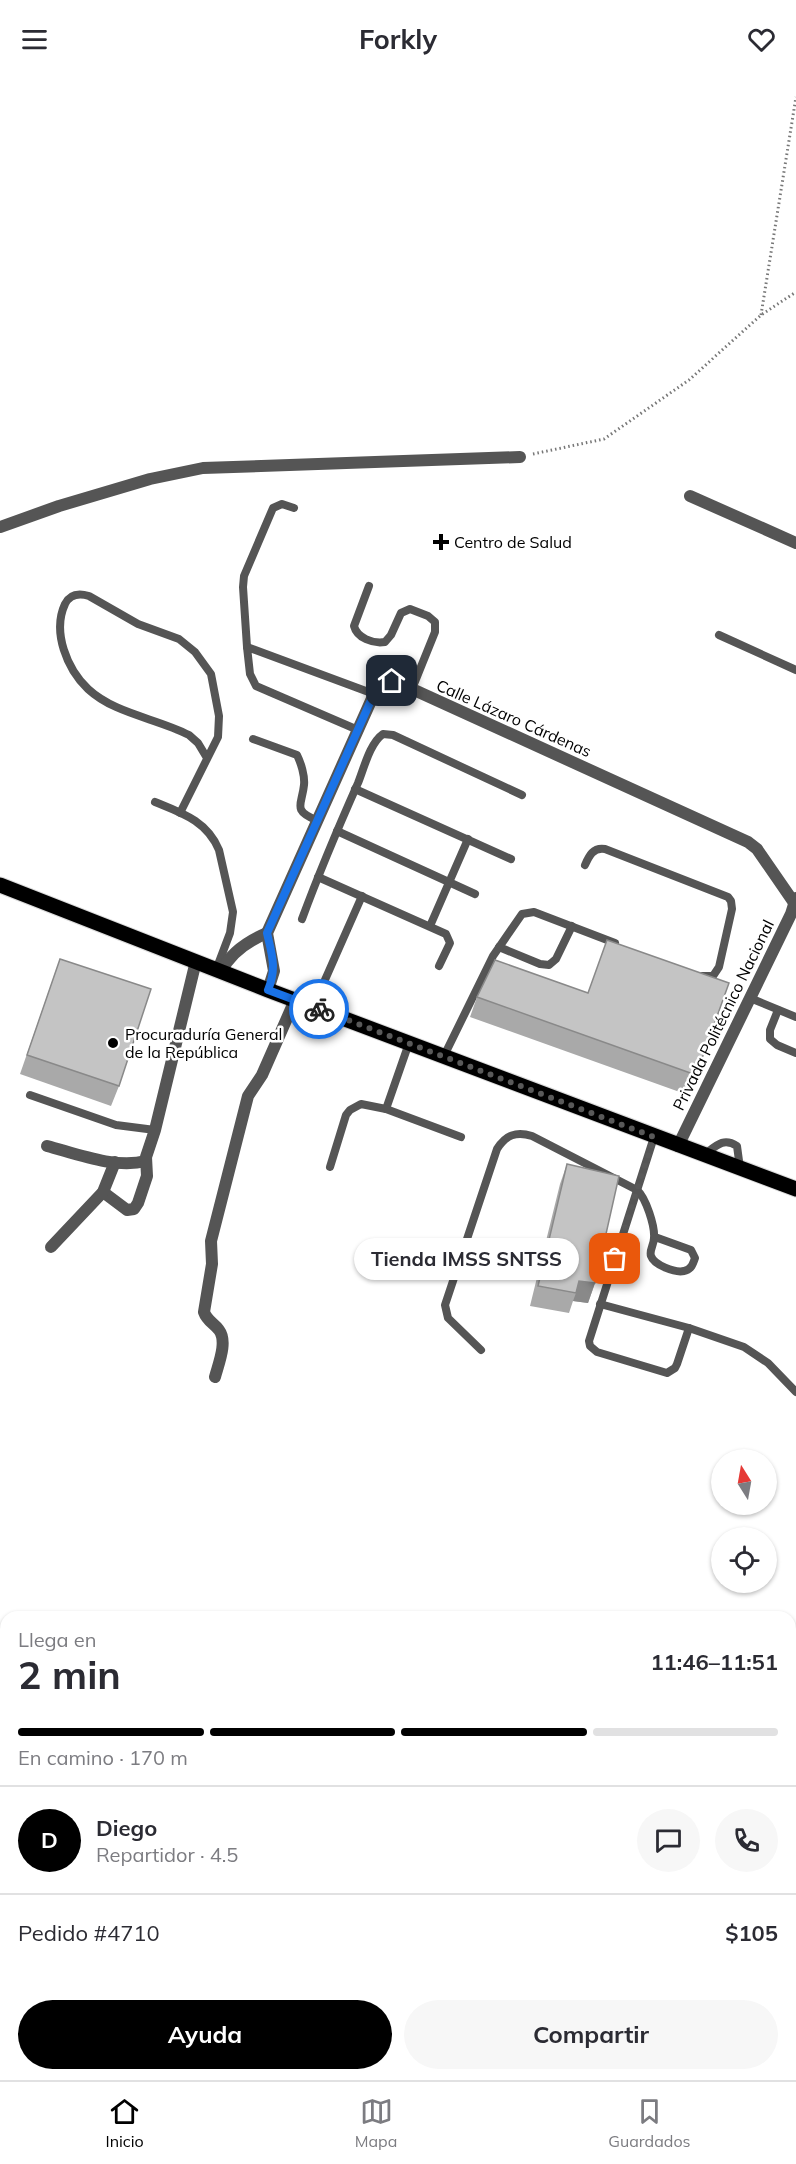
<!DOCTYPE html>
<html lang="es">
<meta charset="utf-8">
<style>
body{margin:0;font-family:Mulish,sans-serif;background:#f7f7f7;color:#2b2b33;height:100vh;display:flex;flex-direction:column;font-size:22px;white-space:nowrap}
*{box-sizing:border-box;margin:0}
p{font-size:20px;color:#7c7c81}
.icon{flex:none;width:33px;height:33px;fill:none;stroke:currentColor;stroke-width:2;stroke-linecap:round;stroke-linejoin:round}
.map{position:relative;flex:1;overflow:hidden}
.details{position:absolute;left:0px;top:1533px;width:796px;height:470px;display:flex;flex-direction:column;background:#fff;border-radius:18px 18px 0 0;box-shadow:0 2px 4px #0004}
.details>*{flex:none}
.needle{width:39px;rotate:349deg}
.controls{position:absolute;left:711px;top:1371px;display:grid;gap:12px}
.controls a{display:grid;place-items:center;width:66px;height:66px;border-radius:50%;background:#fff;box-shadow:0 2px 4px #0004;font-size:30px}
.pin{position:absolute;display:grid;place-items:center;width:51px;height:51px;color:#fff;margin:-26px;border-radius:12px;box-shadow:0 3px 9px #0006}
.courier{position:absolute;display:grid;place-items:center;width:60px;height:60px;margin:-30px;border:4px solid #1a73e8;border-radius:50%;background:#fff;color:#222;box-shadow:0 2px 8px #0007}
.bubble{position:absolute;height:42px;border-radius:21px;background:#fff;box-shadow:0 2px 4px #0004;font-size:20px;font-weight:700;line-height:42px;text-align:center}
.head em{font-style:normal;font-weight:700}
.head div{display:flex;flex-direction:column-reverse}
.head{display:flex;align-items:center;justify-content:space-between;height:102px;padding:0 18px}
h1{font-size:39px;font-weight:700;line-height:45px}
.bar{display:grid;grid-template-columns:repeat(4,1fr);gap:9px 6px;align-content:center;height:72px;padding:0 18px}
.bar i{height:8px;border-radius:4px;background:#e1e1e2}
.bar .selected{background:#000}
.bar p{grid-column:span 4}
.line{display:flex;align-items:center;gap:15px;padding:0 18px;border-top:2px solid #e1e1e2}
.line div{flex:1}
.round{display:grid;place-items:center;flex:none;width:63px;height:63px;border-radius:32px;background:#f7f7f7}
.primary-button{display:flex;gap:12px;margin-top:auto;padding:12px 18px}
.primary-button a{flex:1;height:69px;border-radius:36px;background:#000;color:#fff;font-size:24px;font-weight:700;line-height:69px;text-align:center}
.primary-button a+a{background:#f7f7f7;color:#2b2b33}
header{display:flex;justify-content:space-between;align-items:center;height:78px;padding:0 18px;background:#fff;font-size:27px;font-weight:700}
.menu{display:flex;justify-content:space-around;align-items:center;height:84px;border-top:2px solid #e1e1e2;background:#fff;font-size:16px;color:#7c7c81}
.menu a{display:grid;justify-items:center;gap:3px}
.menu .selected{color:#000}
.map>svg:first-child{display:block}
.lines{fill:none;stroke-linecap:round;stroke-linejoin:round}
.primary-casing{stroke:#dbdbdb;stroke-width:17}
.highway-casing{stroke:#dbdbdb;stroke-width:20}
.path{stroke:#777;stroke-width:3;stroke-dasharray:1.5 3;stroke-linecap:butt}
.lane{stroke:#555;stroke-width:8}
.street{stroke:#555;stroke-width:12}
.primary{stroke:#000;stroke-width:15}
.highway{stroke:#000;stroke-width:18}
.wall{fill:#a9a9a9}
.shaded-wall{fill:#898989}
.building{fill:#c4c4c4;stroke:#898989;stroke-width:1.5}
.done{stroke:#595959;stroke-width:6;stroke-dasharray:0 10.8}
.route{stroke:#1a73e8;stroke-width:8}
.poi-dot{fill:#000;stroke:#fff;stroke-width:2}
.labels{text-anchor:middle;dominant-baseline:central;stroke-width:5;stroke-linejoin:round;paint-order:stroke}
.poi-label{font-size:16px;fill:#000;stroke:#fff;text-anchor:start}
.street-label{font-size:16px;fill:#000;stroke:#fff}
</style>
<header><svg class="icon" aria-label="menu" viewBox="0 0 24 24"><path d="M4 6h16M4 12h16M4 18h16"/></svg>Forkly<svg class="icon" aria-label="heart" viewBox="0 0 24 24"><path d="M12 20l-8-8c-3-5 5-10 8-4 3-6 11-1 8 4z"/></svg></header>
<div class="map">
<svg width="796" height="2002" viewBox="0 0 796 2002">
<rect width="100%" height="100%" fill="#fff"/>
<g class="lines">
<g class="primary-casing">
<path id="primary" d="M0,807L268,912L796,1111"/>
</g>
<g class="highway-casing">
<g id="highway">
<path d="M0,1566L6,1573"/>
<path d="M0,1602L6,1609"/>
<path d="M0,1635L6,1642"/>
<path d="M430,1996L438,2002"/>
<path d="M470,1996L480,2002"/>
<path d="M521,1996L531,2002"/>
</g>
</g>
<g class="path">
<path d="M761,237L796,19"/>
<path d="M533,376L604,361L689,302L761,237L796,214"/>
</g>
<g class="lane">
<path d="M369,508L354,548C357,560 373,566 385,564L391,557L401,535L410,531L428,538L435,544V554L412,611"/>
<path d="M719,557L796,592"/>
<path d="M247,569L243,509L244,498L273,430L282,426L294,430"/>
<path d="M358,652L256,608L250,596L247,569L374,616"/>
<path d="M253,661L297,677C301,685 305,698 304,707C302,727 292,732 316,742"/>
<path d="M355,711L511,781"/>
<path d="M155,724C182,735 207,743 219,772L233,834L230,855L216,892"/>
<path d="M180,735L218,659L219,638L211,596L195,574L179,561L138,546L89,518C79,515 70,516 65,526C52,554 67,591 88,611C115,636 156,640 189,657L198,665L207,680"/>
<path d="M337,753L475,816"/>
<path d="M585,787C589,778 593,769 605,771L728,819L731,823L732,831L719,889L713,898H702"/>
<path d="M318,799L446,856L450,865L439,888"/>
<path d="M302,841C319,795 338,750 358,705C364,690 370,665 383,656L393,657L522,717"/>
<path d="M430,848L468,761"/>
<path d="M499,869L540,886L549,887L556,881L572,848"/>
<path d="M750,920L796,939"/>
<path d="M313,929L362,818"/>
<path d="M778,932L770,952V961L777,967L796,975"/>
<path d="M444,978L493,878L522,836L534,834L615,865"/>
<path d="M30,1017L116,1047L155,1052"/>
<path d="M386,1031L409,965"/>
<path d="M654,1059L589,1263L590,1268L597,1274L667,1295L675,1290L677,1286L689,1250"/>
<path d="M704,1077C716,1068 723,1059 737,1068L740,1090"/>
<path d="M330,1089L346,1037L350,1032L361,1026L386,1031L461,1059"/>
<path d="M600,1226L689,1250L744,1269L768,1285L796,1314"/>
<path d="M481,1272L448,1240L445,1227L497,1071C506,1057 516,1053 532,1058L637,1112C646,1120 655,1148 654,1160C654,1167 649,1172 651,1178C654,1187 675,1195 684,1193C691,1192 693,1186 695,1180L691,1172L655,1159"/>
</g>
<g class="street">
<path d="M690,418L796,465"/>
<path d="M0,449L59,428L150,401L203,390L520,379"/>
<path d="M221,894C230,875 248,863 267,855"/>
<path d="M268,912L274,893L267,855L374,616L380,605L388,602L412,611L748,764L757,771L795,826"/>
<path d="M47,1068C77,1076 115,1091 146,1083"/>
<path d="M678,1068L791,836L796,820"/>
<path d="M103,1114L127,1132L134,1131L138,1125L147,1098L146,1079L155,1052L196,883"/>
<path d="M51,1169L103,1114L115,1084"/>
<path d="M215,1299C218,1287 228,1264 219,1252C214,1245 207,1243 204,1234L212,1186L211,1163L248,1018L262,997L295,922"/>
<path d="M790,1828L796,1832"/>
</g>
<use href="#primary" class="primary"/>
<use href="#highway" class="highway"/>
</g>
<g class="wall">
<path d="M60,881L119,1008L111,1028L20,996Z"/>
<path d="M729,905L688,1017L470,939L477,919L588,915Z"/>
<path d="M567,1086L595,1205L588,1225L573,1223L569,1235L530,1228L560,1106Z"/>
</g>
<path class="shaded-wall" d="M579,1203L595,1205L588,1225L573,1223L576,1215Z"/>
<g class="building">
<path d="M607,862L729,905L696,997L477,919L495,882L588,915Z"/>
<path d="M60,881L151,911L119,1008L27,977Z"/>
<path d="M567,1086L619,1098L595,1205L579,1203L576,1215L538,1208Z"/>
</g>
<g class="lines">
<path class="done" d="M319,931L654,1059L615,1181"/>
<path class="route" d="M319,931L268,912C277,890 272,877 267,855L377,609L384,603H392"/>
</g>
<g class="poi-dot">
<path d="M438 455h6v6h6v6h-6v6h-6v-6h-6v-6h6z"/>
<circle cx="113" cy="965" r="6"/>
</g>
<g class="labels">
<g class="poi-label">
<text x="454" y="464">Centro de Salud</text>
<text x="125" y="956">Procuraduría General<tspan x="125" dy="18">de la República</tspan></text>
</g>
<g class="street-label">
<text transform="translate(514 640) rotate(24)">Calle Lázaro Cárdenas</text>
<text transform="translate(723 937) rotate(-64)">Privada Politécnico Nacional</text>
</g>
</g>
</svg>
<div class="controls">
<a><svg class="needle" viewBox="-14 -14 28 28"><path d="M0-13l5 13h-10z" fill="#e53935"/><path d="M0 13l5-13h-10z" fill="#7c7c81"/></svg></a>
<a><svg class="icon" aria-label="locate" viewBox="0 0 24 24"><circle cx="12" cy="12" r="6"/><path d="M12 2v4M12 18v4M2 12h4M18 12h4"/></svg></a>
</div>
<div class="pin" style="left:615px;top:1181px;background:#ea580c"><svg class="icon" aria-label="bag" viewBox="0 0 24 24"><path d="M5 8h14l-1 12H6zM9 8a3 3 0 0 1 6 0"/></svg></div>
<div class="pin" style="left:392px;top:603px;background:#1f2937"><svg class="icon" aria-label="home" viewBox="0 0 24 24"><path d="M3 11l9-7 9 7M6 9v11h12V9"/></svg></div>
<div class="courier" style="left:319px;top:931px"><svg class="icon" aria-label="bike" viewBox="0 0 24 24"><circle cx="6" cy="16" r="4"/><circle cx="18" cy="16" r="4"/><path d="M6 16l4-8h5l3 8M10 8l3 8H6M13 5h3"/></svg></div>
<div class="bubble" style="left:354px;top:1160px;width:225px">Tienda IMSS SNTSS</div>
<section class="details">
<div class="head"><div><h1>2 min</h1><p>Llega en</p></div><em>11:46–11:51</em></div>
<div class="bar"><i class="selected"></i><i class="selected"></i><i class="selected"></i><i></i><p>En camino · 170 m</p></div>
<div class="line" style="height:108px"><b class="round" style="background:#000;color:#fff">D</b><div><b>Diego</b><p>Repartidor · 4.5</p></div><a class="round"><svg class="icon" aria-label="chat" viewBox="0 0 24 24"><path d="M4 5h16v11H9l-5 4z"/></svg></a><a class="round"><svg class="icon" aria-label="phone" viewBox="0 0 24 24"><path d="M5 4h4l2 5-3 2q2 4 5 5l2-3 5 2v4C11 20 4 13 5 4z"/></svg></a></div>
<div class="line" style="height:78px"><div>Pedido #4710</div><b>$105</b></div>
<div class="primary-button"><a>Ayuda</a><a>Compartir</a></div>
</section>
</div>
<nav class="menu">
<a class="selected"><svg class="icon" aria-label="home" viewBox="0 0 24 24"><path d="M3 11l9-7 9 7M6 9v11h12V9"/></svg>Inicio</a>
<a><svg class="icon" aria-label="map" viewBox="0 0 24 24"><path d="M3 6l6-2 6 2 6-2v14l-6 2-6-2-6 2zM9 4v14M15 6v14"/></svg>Mapa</a>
<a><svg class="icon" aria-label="saved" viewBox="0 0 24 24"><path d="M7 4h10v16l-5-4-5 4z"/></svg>Guardados</a>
</nav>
